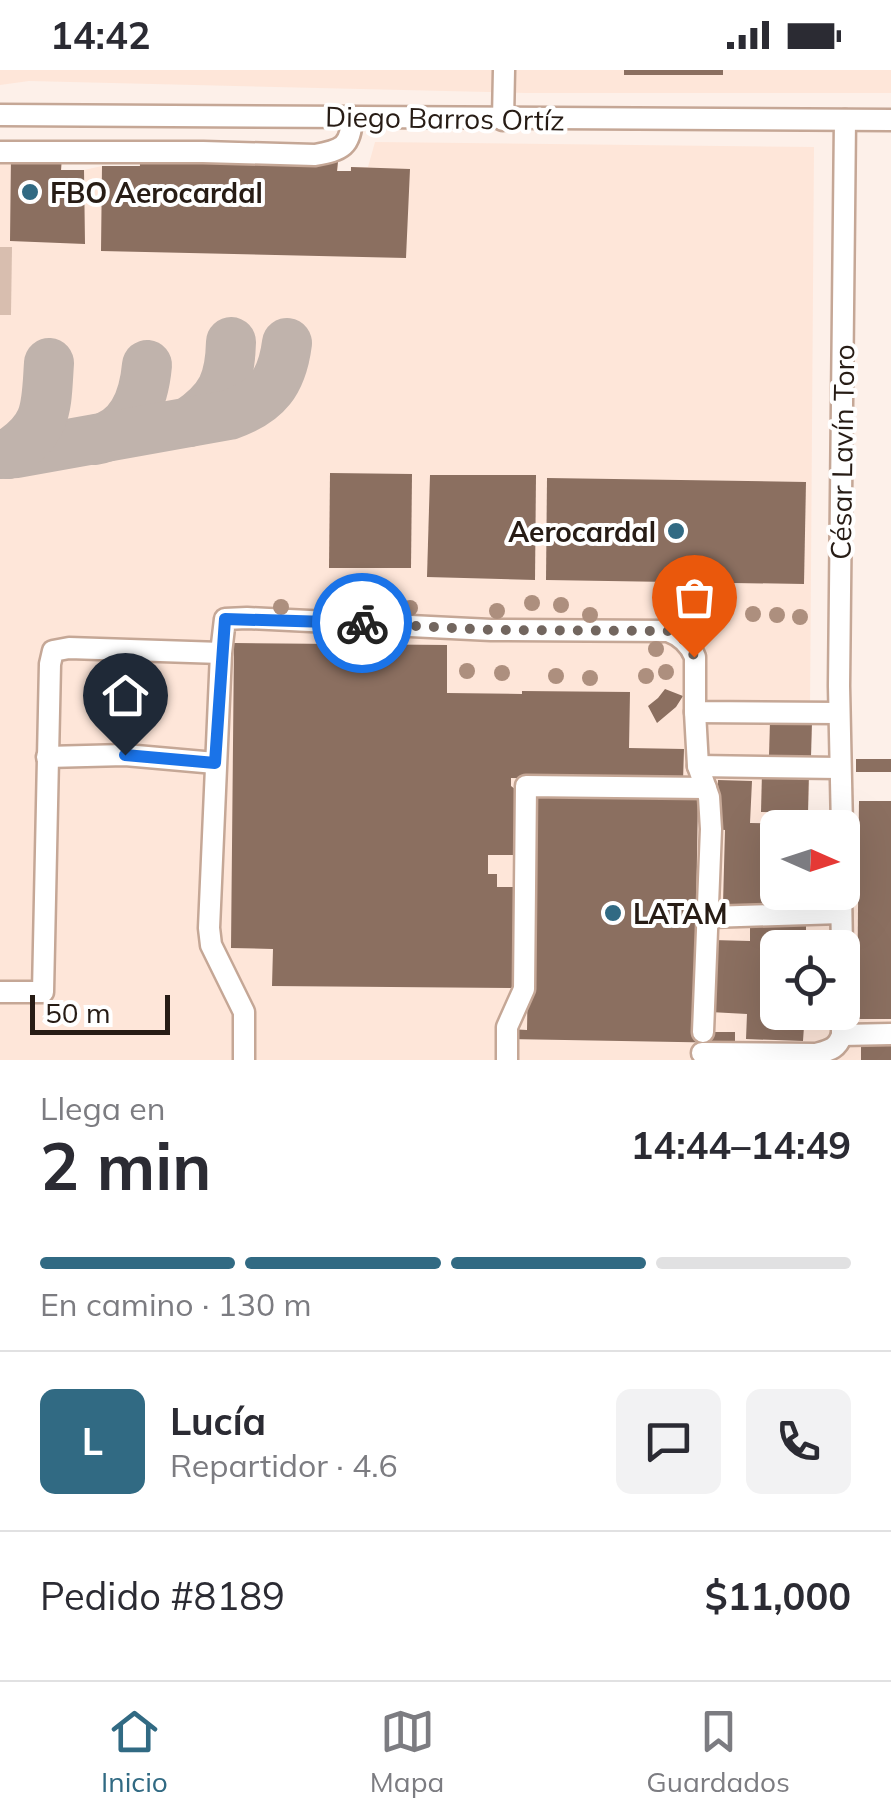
<!DOCTYPE html>
<html lang="es">
<meta charset="utf-8">
<style>
body{margin:0;font-family:Mulish,sans-serif;background:#f2f2f3;color:#2b2b33;height:100vh;display:flex;flex-direction:column;font-size:38px;white-space:nowrap}
*{box-sizing:border-box;margin:0}
p{font-size:32px;color:#7c7c81}
.icon{flex:none;width:55px;height:55px;fill:none;stroke:currentColor;stroke-width:2;stroke-linecap:round;stroke-linejoin:round}
.map{position:relative;height:990px;overflow:hidden}
.details{display:flex;flex-direction:column;background:#fff;flex:1}
.details>*{flex:none}
.needle{width:65px;rotate:93deg}
.buttons{position:absolute;left:760px;top:740px;display:grid;gap:20px}
.buttons a{display:grid;place-items:center;width:100px;height:100px;border-radius:15px;background:#fff;box-shadow:0 10px 40px #0002;font-size:50px}
.scale{position:absolute;left:30px;bottom:25px;width:140px;box-sizing:border-box;padding-left:10px;border:5px solid #271c15;border-top:0;font-size:28px;line-height:35px;white-space:nowrap;color:#271c15;-webkit-text-stroke:8px #fff;paint-order:stroke}
.pin{position:absolute;display:grid;place-items:center;width:85px;height:85px;color:#fff;margin:-102px -42px;border-radius:50% 50% 50% 0;rotate:-45deg;box-shadow:0 0 10px #0007}
.pin .icon{rotate:45deg}
.courier{position:absolute;display:grid;place-items:center;width:100px;height:100px;margin:-50px;border:8px solid #1a73e8;border-radius:50%;background:#fff;color:#222;box-shadow:0 2px 12px #0007}
.overview em{font-style:normal;font-weight:700}
.overview div{display:flex;flex-direction:column-reverse}
.overview{display:flex;align-items:center;justify-content:space-between;height:170px;padding:0 40px}
h1{font-size:65px;font-weight:700;line-height:75px}
.bar{display:grid;grid-template-columns:repeat(4,1fr);gap:15px 10px;align-content:center;height:120px;padding:0 40px}
.bar i{height:12px;border-radius:8px;background:#e1e1e2}
.bar .active{background:#316a83}
.bar p{grid-column:span 4}
.line{display:flex;align-items:center;gap:25px;padding:0 40px;border-top:2px solid #e1e1e2}
.line div{flex:1}
.round{display:grid;place-items:center;flex:none;width:105px;height:105px;border-radius:15px;background:#f2f2f3}
.status{display:flex;justify-content:space-between;align-items:center;height:70px;padding:0 50px;background:#fff;direction:ltr}
.status svg{height:28px;fill:currentColor}
.tab-bar{display:flex;justify-content:space-around;align-items:center;height:140px;border-top:2px solid #e1e1e2;background:#fff;font-size:28px;color:#7c7c81}
.tab-bar a{display:grid;justify-items:center;gap:5px}
.tab-bar .active{color:#316a83}
.map>svg:first-child{display:block}
.built{fill:#fee6d9;fill-rule:evenodd}
.green{fill:#d8beaf}
.lines{fill:none;stroke-linecap:round;stroke-linejoin:round}
.taxiway{stroke:#c0b3ac;stroke-width:50}
.building{fill:#8b6f60}
.minor-casing{stroke:#c5a796;stroke-width:25}
.minor{stroke:#fff;stroke-width:20}
.tree{fill:#ad8f7e}
.done{stroke:#72665f;stroke-width:10;stroke-dasharray:0 18}
.route{stroke:#1a73e8;stroke-width:12}
.poi-dot{fill:#316a83;stroke:#fff;stroke-width:4}
.labels{text-anchor:middle;dominant-baseline:central;stroke-width:8;stroke-linejoin:round;paint-order:stroke}
.street-label{font-size:28px;fill:#271c15;stroke:#fff}
.poi-label{font-size:28px;font-weight:bold;fill:#271c15;stroke:#fff;text-anchor:start}
</style>
<div class="status"><b>14:42</b><svg viewBox="0 0 49 12"><path d="M0 12V9h3v3zM5 12V6h3v6zM10 12V3h3v9zM15 12V0h3v12zM26 1h20v11H26zM47 4h2v5h-2z"/></svg></div>
<div class="map">
<svg width="891" height="990" viewBox="0 0 891 990">
<rect width="100%" height="100%" fill="#fdf0e9"/>
<g class="built">
<path d="M0,0H891V23H526L29,11L0,15Z"/>
<path d="M375,72L814,77L810,642L812,652L808,743L814,749L858,750L859,731H891V990H0V85L62,86V100H84L102,96H139L140,86L338,92V101H350L351,97H368ZM778,758H842V822H778ZM778,878H842V942H778Z"/>
</g>
<path class="green" d="M0,177H12L11,245H0Z"/>
<g class="lines">
<g class="taxiway">
<path d="M189,352C222,329 230,311 231,272"/>
<path d="M94,370C132,364 144,328 147,295"/>
<path d="M0,384L17,383L229,345C267,332 282,312 287,273"/>
<path d="M8,384C49,358 46,337 49,293"/>
</g>
</g>
<g class="building">
<rect x="624" y="0" width="99" height="5"/>
<path d="M11,85L62,86L61,100H84L85,174L10,171Z"/>
<path d="M140,86L338,92L337,101H351V97L410,99L406,188L101,181L102,96H140Z"/>
<path d="M330,403L412,404L411,498H329Z"/>
<path d="M430,405H536L535,510L427,507Z"/>
<path d="M547,408L806,412L804,514L546,510Z"/>
<path d="M234,573L447,575V623L522,624V621L630,622L629,678L684,679L683,711L511,708V716L520,723L519,785H488V804H497V817H523L522,918L272,916L273,879L231,878Z"/>
<path d="M665,619L683,626L676,637L657,653L648,636L658,628Z"/>
<path d="M770,651L812,652L811,687L769,686Z"/>
<rect x="856" y="689" width="35" height="13"/>
<path d="M762,702L809,703L808,743L761,742Z"/>
<path d="M718,710L752,711L750,753L802,754V758H778V822H812V837L723,834L725,760L716,759Z"/>
<path d="M531,723L698,726L694,962H735V973L508,969V959L527,960Z"/>
<path d="M859,731H891V949H857Z"/>
<path d="M806,851V878H778V942H805L803,971L746,969L747,944L710,942L713,870L750,871V852Z"/>
<rect x="861" y="968" width="30" height="22"/>
</g>
<g class="lines">
<g class="minor-casing">
<g id="minor">
<path d="M0,45L891,50"/>
<path d="M503,50L504,0"/>
<path d="M0,82H203L315,85C342,80 351,77 352,47"/>
<path d="M695,642L698,696L709,727L711,759L703,962"/>
<path d="M47,687L125,685L215,693"/>
<path d="M698,696L839,698"/>
<path d="M842,758L839,616L845,50"/>
<path d="M841,822L842,878"/>
<path d="M709,847L841,843"/>
<path d="M0,922H43L50,594L53,581L69,578L221,583"/>
<path d="M842,942V965L891,964"/>
<path d="M702,983L816,984C830,980 837,979 842,965"/>
<path d="M244,990V942L211,875L209,858L221,583L225,549L247,548L491,560L668,561C681,566 690,574 695,587V642L839,643"/>
<path d="M507,990V957L524,919L526,716L706,718"/>
</g>
</g>
<use href="#minor" class="minor"/>
</g>
<g class="tree">
<circle cx="383" cy="529" r="8"/>
<circle cx="532" cy="533" r="8"/>
<circle cx="561" cy="535" r="8"/>
<circle cx="334" cy="536" r="8"/>
<circle cx="281" cy="537" r="8"/>
<circle cx="410" cy="538" r="8"/>
<circle cx="497" cy="541" r="8"/>
<circle cx="753" cy="544" r="8"/>
<circle cx="590" cy="545" r="8"/>
<circle cx="777" cy="545" r="8"/>
<circle cx="800" cy="547" r="8"/>
<circle cx="690" cy="549" r="8"/>
<circle cx="656" cy="579" r="8"/>
<circle cx="467" cy="601" r="8"/>
<circle cx="666" cy="602" r="8"/>
<circle cx="502" cy="603" r="8"/>
<circle cx="556" cy="606" r="8"/>
<circle cx="646" cy="606" r="8"/>
<circle cx="590" cy="608" r="8"/>
</g>
<g class="lines">
<path class="done" d="M362,553L491,560L668,561C681,566 691,574 694,587"/>
<path class="route" d="M125,685L215,693L225,549L362,553"/>
</g>
<g class="poi-dot">
<circle cx="30" cy="122" r="10"/>
<circle cx="676" cy="461" r="10"/>
<circle cx="613" cy="843" r="10"/>
</g>
<g class="labels">
<g class="street-label">
<text transform="translate(445 48) rotate(1)">Diego Barros Ortíz</text>
<text transform="translate(842 382) rotate(-89)">César Lavín Toro</text>
</g>
<g class="poi-label">
<text x="50" y="122">FBO Aerocardal</text>
<text x="656" y="461" text-anchor="end">Aerocardal</text>
<text x="633" y="843">LATAM</text>
</g>
</g>
</svg>
<div class="buttons">
<a><svg class="needle" viewBox="-14 -14 28 28"><path d="M0-13l5 13h-10z" fill="#e53935"/><path d="M0 13l5-13h-10z" fill="#7c7c81"/></svg></a>
<a><svg class="icon" aria-label="locate" viewBox="0 0 24 24"><circle cx="12" cy="12" r="6"/><path d="M12 2v4M12 18v4M2 12h4M18 12h4"/></svg></a>
</div>
<div class="scale">50 m</div>
<div class="pin" style="left:694px;top:587px;background:#ea580c"><svg class="icon" aria-label="bag" viewBox="0 0 24 24"><path d="M5 8h14l-1 12H6zM9 8a3 3 0 0 1 6 0"/></svg></div>
<div class="pin" style="left:125px;top:685px;background:#1f2937"><svg class="icon" aria-label="home" viewBox="0 0 24 24"><path d="M3 11l9-7 9 7M6 9v11h12V9"/></svg></div>
<div class="courier" style="left:362px;top:553px"><svg class="icon" aria-label="bike" viewBox="0 0 24 24"><circle cx="6" cy="16" r="4"/><circle cx="18" cy="16" r="4"/><path d="M6 16l4-8h5l3 8M10 8l3 8H6M13 5h3"/></svg></div>
</div>
<section class="details">
<div class="overview"><div><h1>2 min</h1><p>Llega en</p></div><em>14:44–14:49</em></div>
<div class="bar"><i class="active"></i><i class="active"></i><i class="active"></i><i></i><p>En camino · 130 m</p></div>
<div class="line" style="height:180px"><b class="round" style="background:#316a83;color:#fff">L</b><div><b>Lucía</b><p>Repartidor · 4.6</p></div><a class="round"><svg class="icon" aria-label="chat" viewBox="0 0 24 24"><path d="M4 5h16v11H9l-5 4z"/></svg></a><a class="round"><svg class="icon" aria-label="phone" viewBox="0 0 24 24"><path d="M5 4h4l2 5-3 2q2 4 5 5l2-3 5 2v4C11 20 4 13 5 4z"/></svg></a></div>
<div class="line" style="height:130px"><div>Pedido #8189</div><b>$11,000</b></div>
</section>
<nav class="tab-bar">
<a class="active"><svg class="icon" aria-label="home" viewBox="0 0 24 24"><path d="M3 11l9-7 9 7M6 9v11h12V9"/></svg>Inicio</a>
<a><svg class="icon" aria-label="map" viewBox="0 0 24 24"><path d="M3 6l6-2 6 2 6-2v14l-6 2-6-2-6 2zM9 4v14M15 6v14"/></svg>Mapa</a>
<a><svg class="icon" aria-label="saved" viewBox="0 0 24 24"><path d="M7 4h10v16l-5-4-5 4z"/></svg>Guardados</a>
</nav>
